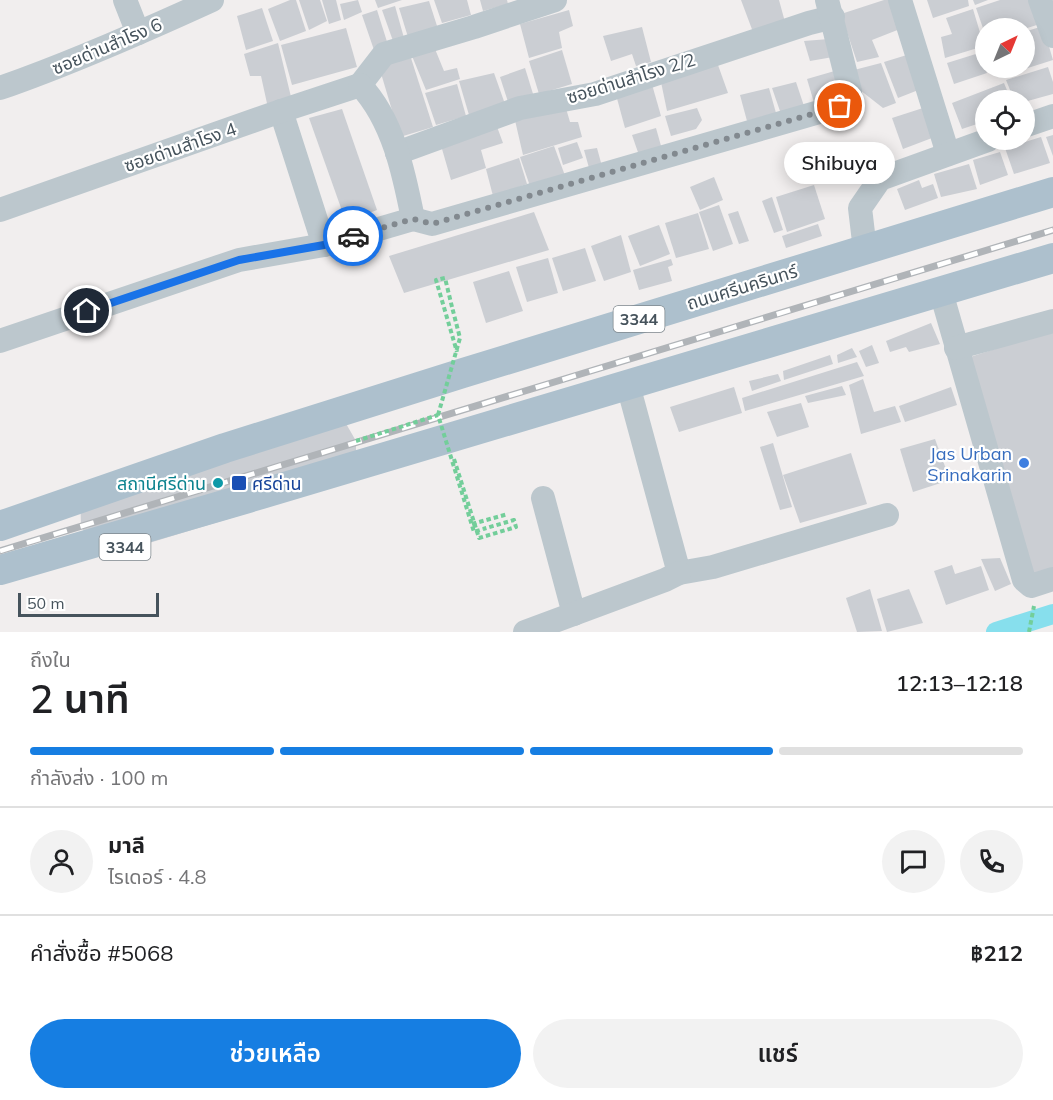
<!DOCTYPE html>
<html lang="th">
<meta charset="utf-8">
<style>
body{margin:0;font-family:Mulish,"Noto Sans Thai",sans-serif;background:#f2f2f2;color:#202124;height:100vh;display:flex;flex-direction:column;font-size:22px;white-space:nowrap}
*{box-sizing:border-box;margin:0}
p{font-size:20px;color:#757577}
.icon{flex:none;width:33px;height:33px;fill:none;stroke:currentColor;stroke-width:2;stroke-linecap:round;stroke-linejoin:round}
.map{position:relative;height:632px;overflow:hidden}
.drawer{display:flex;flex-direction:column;background:#fff;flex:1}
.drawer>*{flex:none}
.needle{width:39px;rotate:43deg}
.fabs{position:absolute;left:975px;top:18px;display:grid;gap:12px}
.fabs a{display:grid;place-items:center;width:60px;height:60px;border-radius:50%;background:#fff;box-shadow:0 3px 15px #0003;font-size:30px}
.scale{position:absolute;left:18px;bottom:15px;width:141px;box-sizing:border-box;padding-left:6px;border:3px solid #46535c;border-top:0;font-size:16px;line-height:21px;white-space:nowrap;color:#46535c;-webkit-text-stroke:4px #fff;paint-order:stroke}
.pin{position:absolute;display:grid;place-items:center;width:51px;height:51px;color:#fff;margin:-26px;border:3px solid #fff;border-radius:50%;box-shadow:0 2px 6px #0007}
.courier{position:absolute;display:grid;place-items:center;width:60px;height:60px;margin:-30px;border:4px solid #1a73e8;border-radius:50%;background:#fff;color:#222;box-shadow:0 2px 8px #0007}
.bubble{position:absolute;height:42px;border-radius:21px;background:#fff;box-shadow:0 3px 15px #0003;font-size:20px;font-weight:600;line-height:42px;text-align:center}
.overview em{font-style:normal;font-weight:600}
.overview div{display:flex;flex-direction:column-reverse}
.overview{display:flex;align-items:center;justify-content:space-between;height:102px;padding:0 30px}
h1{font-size:39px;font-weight:600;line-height:45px}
.bar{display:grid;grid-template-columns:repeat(4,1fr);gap:9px 6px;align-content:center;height:72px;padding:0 30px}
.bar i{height:8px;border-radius:4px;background:#e0e0e0}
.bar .active{background:#167ee2}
.bar p{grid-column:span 4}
.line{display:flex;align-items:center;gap:15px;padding:0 30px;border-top:2px solid #e0e0e0}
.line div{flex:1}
.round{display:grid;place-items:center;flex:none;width:63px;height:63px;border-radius:32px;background:#f2f2f2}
.primary-button{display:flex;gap:12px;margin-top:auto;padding:12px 30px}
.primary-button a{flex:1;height:69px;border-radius:36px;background:#167ee2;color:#fff;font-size:24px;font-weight:600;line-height:69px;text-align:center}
.primary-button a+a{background:#f2f2f2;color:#202124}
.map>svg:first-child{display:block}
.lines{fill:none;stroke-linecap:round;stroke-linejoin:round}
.canal{stroke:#87dfed;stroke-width:20}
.building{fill:#cbced3}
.path{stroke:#73ce9a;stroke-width:4;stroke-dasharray:4.5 3;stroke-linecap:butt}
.minor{stroke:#bcc7cd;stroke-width:24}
.major{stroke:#adc0cd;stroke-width:30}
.rail-casing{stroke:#b0b4b8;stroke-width:7}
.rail{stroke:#fff;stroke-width:4.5;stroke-dasharray:14;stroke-linecap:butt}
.path-bridge{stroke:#73ce9a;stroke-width:4;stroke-dasharray:4.5 3;stroke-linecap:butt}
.done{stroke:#82898f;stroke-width:6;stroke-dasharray:0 10.8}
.route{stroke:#1a73e8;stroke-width:8}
.shop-dot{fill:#3f7fe0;stroke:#fff;stroke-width:2}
.culture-dot{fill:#0f9aa8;stroke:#fff;stroke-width:2}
.transit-dot{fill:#1a4fb4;stroke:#fff;stroke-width:2}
.labels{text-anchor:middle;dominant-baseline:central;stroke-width:4.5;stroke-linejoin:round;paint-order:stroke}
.shield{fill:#fff;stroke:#7e878d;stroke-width:1.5}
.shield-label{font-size:16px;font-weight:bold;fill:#46535c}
.street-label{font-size:18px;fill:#46535c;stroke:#fff}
.shop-label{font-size:18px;fill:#366cbe;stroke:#fff;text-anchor:end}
.culture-label{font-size:18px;fill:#0d838f;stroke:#fff;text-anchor:end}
.transit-label{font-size:18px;fill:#164399;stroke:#fff;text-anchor:start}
</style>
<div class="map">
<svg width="1053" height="632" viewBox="0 0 1053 632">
<rect width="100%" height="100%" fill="#f1eeee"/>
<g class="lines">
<path class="canal" d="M996,632L1053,614"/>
</g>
<g class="building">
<path d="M290,0H296L306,31L280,41L268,9Z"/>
<path d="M299,0H320L327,21L309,30Z"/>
<path d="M322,0H336L341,20L329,24Z"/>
<path d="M358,0L362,12L344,20L340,4Z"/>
<path d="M375,0H402L378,8Z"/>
<path d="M434,0H467L471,15L442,23Z"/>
<path d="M480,0H507L508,4L483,11Z"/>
<path d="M741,0H779L785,22L753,32Z"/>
<path d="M884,0H889L900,29L872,40L879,57L857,62L841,14Z"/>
<path d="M927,0H968L969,6L933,18Z"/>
<path d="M973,0H988L975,5Z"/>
<path d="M1000,0H1031L1040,24L1024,29L986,28L985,34L976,8Z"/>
<path d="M429,1L438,29L408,37L399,8Z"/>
<path d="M395,6L404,38L393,41L382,10Z"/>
<path d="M262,8L273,41L246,50L237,16Z"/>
<path d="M973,9L984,46L945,58L941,37L952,34L946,18Z"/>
<path d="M377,10L388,45L374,50L362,15Z"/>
<path d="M569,10L573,26L559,32L562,48L529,58L520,24Z"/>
<path d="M1043,26L1053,60L1006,75L1004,68H1024V32Z"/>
<path d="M642,27L651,62L636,66L632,54L611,61L603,36Z"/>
<path d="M346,28L357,67L292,85L281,45Z"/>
<path d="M829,39L833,57L810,61L804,41Z"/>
<path d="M278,43L292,101L268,108L261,76H250L244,54Z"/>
<path d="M435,49L444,71L457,68L460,79L426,90L412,56Z"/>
<path d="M562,50L572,84L539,94L529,61Z"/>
<path d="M979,53L987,73L954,84L947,63Z"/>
<path d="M910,54L921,89L898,98L884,62Z"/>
<path d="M411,58L433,127L400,137L380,70L383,65Z"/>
<path d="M881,63L896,103L883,108L860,90L854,70Z"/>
<path d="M718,65L728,93L667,111L661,82Z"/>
<path d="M1048,67L1053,82V94L1024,102L1014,100L1006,80Z"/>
<path d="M525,68L534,97L509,105L500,77Z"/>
<path d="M838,70L844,95L815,106L807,79Z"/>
<path d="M494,73L505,104L469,115L459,81Z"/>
<path d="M651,81L661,116L625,128L615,91Z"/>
<path d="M796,82L804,106L781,114L772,88Z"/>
<path d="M1004,83L1011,100H986V121L962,129L952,103Z"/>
<path d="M457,84L466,116L436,125L425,93Z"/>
<path d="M769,88L776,113L747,121L740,95Z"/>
<path d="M565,105L570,122H578L582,137L523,155L514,116Z"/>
<path d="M697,108L702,120L696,129L671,136L665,116Z"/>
<path d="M923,108L932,138L903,149L892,118Z"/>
<path d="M342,109L377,210L346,222L309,118Z"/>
<path d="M496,124L503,143L481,150L486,168L451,180L440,142Z"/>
<path d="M656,128L663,153L641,161L632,135Z"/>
<path d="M1053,135V156L1046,137Z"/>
<path d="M1041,137L1050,163L1014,174L1005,148Z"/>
<path d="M577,142L583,158L563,165L558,148Z"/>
<path d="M554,146L567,181L532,192L520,157Z"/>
<path d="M597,148L603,170L591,175L584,150Z"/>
<path d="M1000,152L1008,175L980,185L973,160Z"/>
<path d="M519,158L527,184L493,196L486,169Z"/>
<path d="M969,164L977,189L941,197L934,174Z"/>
<path d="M714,177L723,200L700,210L690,187Z"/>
<path d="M919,180L922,188L933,184L938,198L905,210L897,189Z"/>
<path d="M814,185L825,219L787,232L776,197Z"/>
<path d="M772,197L783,230L774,233L762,201Z"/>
<path d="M719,205L733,244L713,251L699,212Z"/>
<path d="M738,211L749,241L739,244L728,214Z"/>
<path d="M534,212L549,250L404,293L389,256Z"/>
<path d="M698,213L709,249L676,258L665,223Z"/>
<path d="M818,224L822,236L786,248L782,236Z"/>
<path d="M659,225L670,254L640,266L628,236Z"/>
<path d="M621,235L631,272L604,281L591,246Z"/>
<path d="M585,248L596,281L563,291L552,258Z"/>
<path d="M548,258L558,293L527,302L516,267Z"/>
<path d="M671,259L673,265L668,267L672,281L639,290L633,270Z"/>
<path d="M509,271L523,311L486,323L473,282Z"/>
<path d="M931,323L940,344L909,352L906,347L890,352L886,341Z"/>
<path d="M1053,330V568L1027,577L964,359Z"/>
<path d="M872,345L879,363L866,367L859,351Z"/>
<path d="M852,348L857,357L838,363L837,355Z"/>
<path d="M830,355L833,364L784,380L783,371Z"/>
<path d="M857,362L864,376L745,411L742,398Z"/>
<path d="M778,374L781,381L752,391L749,381Z"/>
<path d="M863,379L874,412L895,406L901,422L861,434L849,385Z"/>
<path d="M842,386L846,395L808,403L805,396Z"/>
<path d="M734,387L742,413L679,432L670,407Z"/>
<path d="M951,387L957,405L905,422L899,406Z"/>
<path d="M801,403L809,427L777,437L767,412Z"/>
<path d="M337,408L356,441V480L103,557L81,527L80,486Z"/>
<path d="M935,439L950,480L913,492L900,449Z"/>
<path d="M773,443L792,507L780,510L760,447Z"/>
<path d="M851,453L867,504L800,523L783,475Z"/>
<path d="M1000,558L1011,584L995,591L981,559Z"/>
<path d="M952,565L955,574L981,566L989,590L946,605L934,571Z"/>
<path d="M870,589L882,631L857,632L846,598Z"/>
<path d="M909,589L923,623L887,632L877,599Z"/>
</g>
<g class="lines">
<g class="path">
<path d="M452,307L445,278L436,280L457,352"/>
<path d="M454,459L479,538L516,527L514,520L483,529"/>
<path d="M1029,632L1034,606"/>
</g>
<g class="minor">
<path d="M125,0L138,33"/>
<path d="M900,0L948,154"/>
<path d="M1040,0L1053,36"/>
<path d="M360,85L384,54L474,27L555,0"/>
<path d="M0,88C72,63 142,32 212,0"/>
<path d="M281,111L324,245"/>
<path d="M1024,126L1053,116"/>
<path d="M397,153L520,108L595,94L809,23L833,17"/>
<path d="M0,210L281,111L360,85"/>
<path d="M413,219L432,224L840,106L850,100V91L827,0"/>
<path d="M865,250L860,208L880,179L988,140"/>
<path d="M941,292L1024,580L1031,586L1053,579"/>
<path d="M0,341L239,260L324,245L413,219C404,173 393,120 360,85"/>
<path d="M956,348L1053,321"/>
<path d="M628,385L679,573L713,567L887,515"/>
<path d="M543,498L574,614"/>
<path d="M525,632L665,580L679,573"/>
</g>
<g class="major">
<path d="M0,526L225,448L463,373L1053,192"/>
<path d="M0,570L248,498L1053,258"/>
</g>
<g class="rail-casing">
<path id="rail" d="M0,551L1053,230"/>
</g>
<use href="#rail" class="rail"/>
<g class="path-bridge">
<path d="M438,415L460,338L452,307"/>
<path d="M356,441L438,415L474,532L483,529"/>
<path d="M472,524L508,514"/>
</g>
</g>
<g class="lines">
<path class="done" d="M353,236L413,219L432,224L840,106"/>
<path class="route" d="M87,311L239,260L324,245L353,236"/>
</g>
<circle class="shop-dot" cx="1024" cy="463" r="6"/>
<circle class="culture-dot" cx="218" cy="483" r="6"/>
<rect class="transit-dot" x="231" y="475" width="16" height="16" rx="3"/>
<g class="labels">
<g class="shield">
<rect x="613.5" y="306" width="51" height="26" rx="4.5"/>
<rect x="99.5" y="534" width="51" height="26" rx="4.5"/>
</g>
<g class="shield-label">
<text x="639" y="319">3344</text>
<text x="125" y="547">3344</text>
</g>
<g class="street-label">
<text transform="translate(107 46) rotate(-23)">ซอยด่านสำโรง 6</text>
<text transform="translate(631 78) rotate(-17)">ซอยด่านสำโรง 2/2</text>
<text transform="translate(180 147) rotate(-19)">ซอยด่านสำโรง 4</text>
<text transform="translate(742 287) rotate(-17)">ถนนศรีนครินทร์</text>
</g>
<g class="shop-label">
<text x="1012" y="453">Jas Urban<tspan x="1012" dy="21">Srinakarin</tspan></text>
</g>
<g class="culture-label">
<text x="206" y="483">สถานีศรีด่าน</text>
</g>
<g class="transit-label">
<text x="252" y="483">ศรีด่าน</text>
</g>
</g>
</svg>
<div class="fabs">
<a><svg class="needle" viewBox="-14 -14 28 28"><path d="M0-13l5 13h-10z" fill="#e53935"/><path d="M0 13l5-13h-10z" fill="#757577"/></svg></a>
<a><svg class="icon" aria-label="locate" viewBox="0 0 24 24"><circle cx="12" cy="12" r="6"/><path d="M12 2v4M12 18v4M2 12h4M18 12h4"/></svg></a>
</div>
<div class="scale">50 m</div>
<div class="pin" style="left:840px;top:106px;background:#ea580c"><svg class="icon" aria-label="bag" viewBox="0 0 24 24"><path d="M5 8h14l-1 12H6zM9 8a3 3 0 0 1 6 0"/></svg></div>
<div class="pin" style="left:87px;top:311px;background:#1f2937"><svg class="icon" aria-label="home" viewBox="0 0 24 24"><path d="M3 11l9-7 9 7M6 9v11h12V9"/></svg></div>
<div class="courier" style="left:353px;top:236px"><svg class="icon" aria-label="car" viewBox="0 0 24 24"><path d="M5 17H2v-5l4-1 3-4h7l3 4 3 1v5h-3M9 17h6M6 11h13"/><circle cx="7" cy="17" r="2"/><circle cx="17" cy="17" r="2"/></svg></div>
<div class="bubble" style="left:784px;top:142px;width:111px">Shibuya</div>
</div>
<section class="drawer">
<div class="overview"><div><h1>2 นาที</h1><p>ถึงใน</p></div><em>12:13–12:18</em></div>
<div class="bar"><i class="active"></i><i class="active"></i><i class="active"></i><i></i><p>กำลังส่ง · 100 m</p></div>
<div class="line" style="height:108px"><a class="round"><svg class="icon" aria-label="person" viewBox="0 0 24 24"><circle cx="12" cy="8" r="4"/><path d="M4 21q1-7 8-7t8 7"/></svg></a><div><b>มาลี</b><p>ไรเดอร์ · 4.8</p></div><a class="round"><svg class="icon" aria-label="chat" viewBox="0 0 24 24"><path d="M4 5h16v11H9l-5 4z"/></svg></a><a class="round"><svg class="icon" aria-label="phone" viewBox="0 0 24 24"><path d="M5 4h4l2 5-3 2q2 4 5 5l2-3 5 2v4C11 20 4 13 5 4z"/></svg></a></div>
<div class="line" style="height:78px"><div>คำสั่งซื้อ #5068</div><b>฿212</b></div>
<div class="primary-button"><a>ช่วยเหลือ</a><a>แชร์</a></div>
</section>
